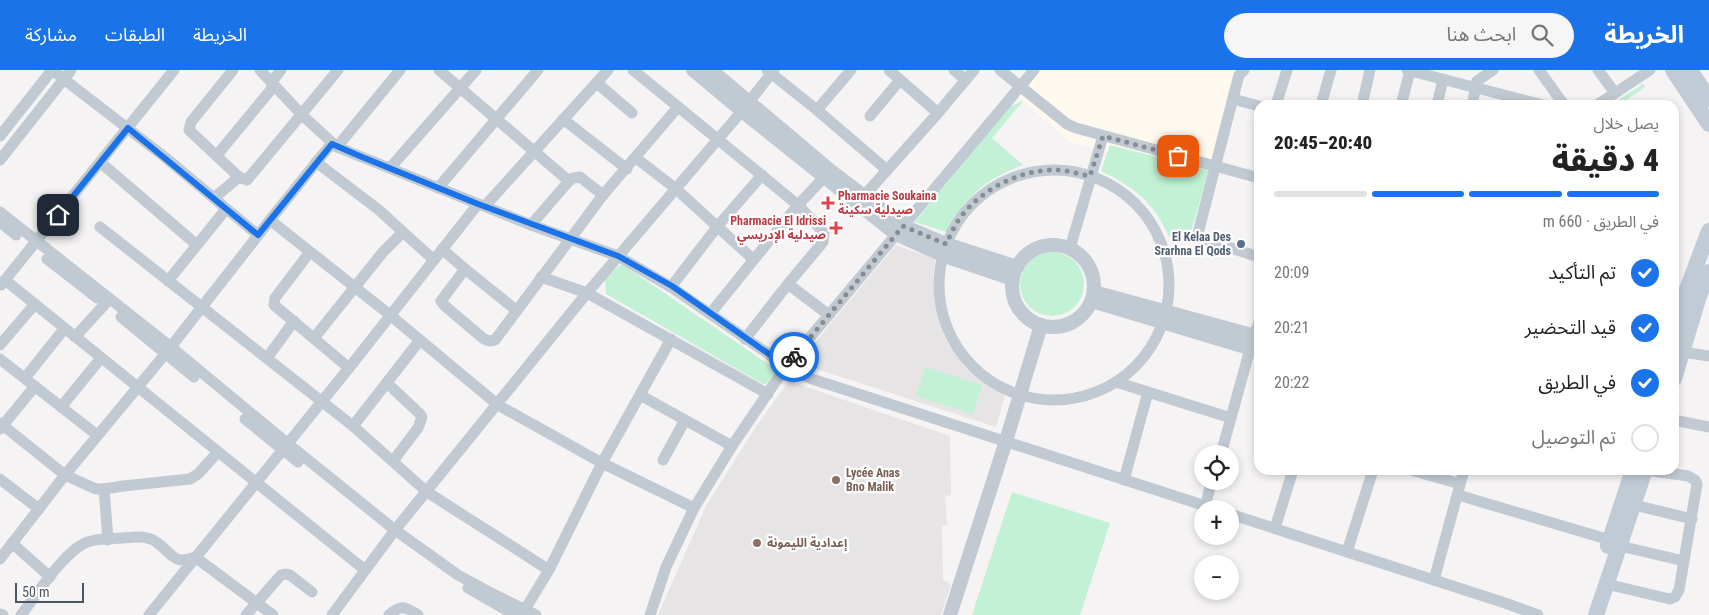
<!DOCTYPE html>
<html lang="ar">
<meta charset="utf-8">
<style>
body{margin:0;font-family:"Roboto Condensed","Noto Sans Arabic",sans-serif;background:#f6f6f6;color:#222;direction:rtl;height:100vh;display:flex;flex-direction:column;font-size:19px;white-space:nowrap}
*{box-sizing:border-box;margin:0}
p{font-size:16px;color:#767676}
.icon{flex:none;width:28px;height:28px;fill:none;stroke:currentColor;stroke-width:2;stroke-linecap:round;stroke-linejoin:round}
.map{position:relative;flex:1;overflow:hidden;direction:ltr}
.side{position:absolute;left:1254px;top:30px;width:425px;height:375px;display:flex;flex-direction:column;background:#fff;border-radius:15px;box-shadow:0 2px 8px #0003;direction:rtl}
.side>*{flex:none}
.controls{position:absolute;left:1194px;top:375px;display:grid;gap:10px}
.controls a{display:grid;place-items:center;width:45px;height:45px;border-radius:50%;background:#fff;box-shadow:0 2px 8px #0003;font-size:25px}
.scale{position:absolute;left:15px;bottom:12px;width:69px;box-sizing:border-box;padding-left:5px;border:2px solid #4a5661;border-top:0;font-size:14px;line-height:18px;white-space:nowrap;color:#4a5661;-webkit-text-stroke:4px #fff;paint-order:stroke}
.pin{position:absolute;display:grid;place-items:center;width:42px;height:42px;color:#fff;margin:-21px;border-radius:10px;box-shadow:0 2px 8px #0006}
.courier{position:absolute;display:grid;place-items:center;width:50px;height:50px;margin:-25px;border:4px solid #1a73e8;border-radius:50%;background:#fff;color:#222;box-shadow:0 1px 6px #0007}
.head em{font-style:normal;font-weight:800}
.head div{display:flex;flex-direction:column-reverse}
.head{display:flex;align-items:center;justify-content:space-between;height:85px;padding:0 20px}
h1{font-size:32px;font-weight:800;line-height:38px}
.bar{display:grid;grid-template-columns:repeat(4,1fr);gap:8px 5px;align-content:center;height:60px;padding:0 20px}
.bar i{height:6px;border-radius:4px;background:#e0e0e0}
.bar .selected{background:#1a73e8}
.bar p{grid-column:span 4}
ol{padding:0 20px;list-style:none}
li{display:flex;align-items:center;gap:15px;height:55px}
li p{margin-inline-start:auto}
li .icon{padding:5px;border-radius:50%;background:#1a73e8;color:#fff;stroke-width:4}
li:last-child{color:#767676}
li i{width:28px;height:28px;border:2px solid #e0e0e0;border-radius:50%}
header{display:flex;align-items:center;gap:30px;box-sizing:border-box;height:70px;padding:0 25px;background:#1a73e8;color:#fff}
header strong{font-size:24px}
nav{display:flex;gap:28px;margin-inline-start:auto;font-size:18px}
.search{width:350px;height:45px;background:#f6f6f6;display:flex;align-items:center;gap:12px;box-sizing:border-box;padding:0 18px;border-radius:28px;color:#767676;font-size:19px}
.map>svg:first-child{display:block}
.commercial{fill:#fdf9ef}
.education{fill:#e6e4e5}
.green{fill:#c3f1d5}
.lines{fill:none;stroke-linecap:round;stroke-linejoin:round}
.minor{stroke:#c1cad2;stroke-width:11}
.tertiary{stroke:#c1cad2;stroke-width:14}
.secondary{stroke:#c1cbd6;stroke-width:16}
.done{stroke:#868d94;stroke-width:5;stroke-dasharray:0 9}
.route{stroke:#1a73e8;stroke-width:6}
.health-dot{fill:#e0444e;stroke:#fff;stroke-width:2}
.service-dot{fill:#5c6f8a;stroke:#fff;stroke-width:2}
.education-dot{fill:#8d6e63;stroke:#fff;stroke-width:2}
.labels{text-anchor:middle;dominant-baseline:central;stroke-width:4.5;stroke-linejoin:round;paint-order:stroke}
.health-label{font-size:12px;font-weight:bold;fill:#be3a42;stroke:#fff;text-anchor:start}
.service-label{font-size:12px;font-weight:bold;fill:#4e5e75;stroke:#fff;text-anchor:end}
.education-label{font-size:12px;font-weight:bold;fill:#785e54;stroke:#fff;text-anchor:start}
</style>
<header>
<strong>الخريطة</strong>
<div class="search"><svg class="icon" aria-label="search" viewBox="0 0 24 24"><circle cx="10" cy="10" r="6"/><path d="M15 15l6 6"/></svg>ابحث هنا</div>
<nav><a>الخريطة</a><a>الطبقات</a><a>مشاركة</a></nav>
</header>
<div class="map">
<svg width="1709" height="545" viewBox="0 0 1709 545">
<rect width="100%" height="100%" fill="#f5f3f3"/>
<path class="commercial" d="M1028,0H1245L1247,2L1217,111L1070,72L1011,20Z"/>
<g class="education">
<path d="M896,175L935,189L933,206L935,234L939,251L946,270L964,296L976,307L989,317L1005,325L996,357L798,293Z"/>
<path d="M789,311L950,366L951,425L945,426L947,455H942L943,510L951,514L941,545H658L706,436L757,355Z"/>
</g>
<g class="green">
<path d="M1643,14L1645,17L1626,30L1629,35H1611Z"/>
<path d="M1023,31L992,68L1023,95C982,111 968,125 946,162L915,152L1009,37Z"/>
<path d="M1110,75L1209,100L1188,172L1169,167C1155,133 1134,117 1101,101Z"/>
<circle cx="1052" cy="214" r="32"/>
<path d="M622,194L774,298L775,303L766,314H763L606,224L605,209L610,203Z"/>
<path d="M925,297L982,315L973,344L916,326Z"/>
<path d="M1012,422L1110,453L1080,545H972Z"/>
</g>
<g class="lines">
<g class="minor">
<path d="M233,0L191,52L189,60L239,107L247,110L338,0"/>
<path d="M260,0L302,45L337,77L531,155L618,186L671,217L786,296L812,309L1215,439"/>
<path d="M439,0L569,111"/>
<path d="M633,0L798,135L824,163L823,172L788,214L745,269"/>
<path d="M767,0L817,40L887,100"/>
<path d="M889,0L938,43"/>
<path d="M954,0L966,10"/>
<path d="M1000,0L1067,54L1076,58L1259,108"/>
<path d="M1244,0L1239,5L1197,167L1259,187"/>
<path d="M1407,0L1543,35"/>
<path d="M1539,0L1564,35"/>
<path d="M1598,0L1615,23"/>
<path d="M271,13L281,0"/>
<path d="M597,13L632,43"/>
<path d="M1233,29L1259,36"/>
<path d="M1276,35L1287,0"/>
<path d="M1321,35L1331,0"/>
<path d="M1362,35L1370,0"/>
<path d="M1401,35L1410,1"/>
<path d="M1437,35L1443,9"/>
<path d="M1472,35L1477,11L1493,0"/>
<path d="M1597,35L1650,0"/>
<path d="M817,40L851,0"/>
<path d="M870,46L900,10"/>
<path d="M563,49L627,99"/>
<path d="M0,66L52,0L166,88L258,165"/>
<path d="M337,77L400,0"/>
<path d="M217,85L274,16"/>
<path d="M636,88L675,118L753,189"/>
<path d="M0,90L71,0"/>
<path d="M100,92L197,175"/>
<path d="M390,98L476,0"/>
<circle cx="1054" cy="215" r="115"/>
<path d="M438,118L538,0"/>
<path d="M864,126L938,43L974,0"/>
<path d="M214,128L239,107"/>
<path d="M485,136L608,0"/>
<path d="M0,142L171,277L287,373L395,460L458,505L493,524L536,545"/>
<path d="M270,150L390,245L498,335L602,393L694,438"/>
<path d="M0,152L16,165"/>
<path d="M531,155L569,111L573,108L580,107L603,125"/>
<path d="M100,157L353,356L427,422L549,500"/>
<path d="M403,162L434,190"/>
<path d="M1070,178L1103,66"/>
<path d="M442,179L465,199L441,231L445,236L484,269L490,271L495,270L603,125L678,37"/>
<path d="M310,182L275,228L274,235L349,298"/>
<path d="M47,189L97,228"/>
<path d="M465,199L516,240"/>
<path d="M541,207L587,223L768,324"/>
<path d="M5,210L365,500"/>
<path d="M168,211L226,139"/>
<path d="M788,214L829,245"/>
<path d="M1,215L174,0"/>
<path d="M671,217L717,157L762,105"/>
<path d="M710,244L798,135L829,102"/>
<path d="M121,247L194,307"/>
<path d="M75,267L105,234"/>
<path d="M314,268L383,182L403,162L379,140L316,92"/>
<path d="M0,275L35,234"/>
<path d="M1682,282L1709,286"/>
<path d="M267,288L294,251"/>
<path d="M0,289L97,365"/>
<path d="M25,308L64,259"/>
<path d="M1116,312L1231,348"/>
<path d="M387,313L420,344L422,347L418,358L393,391"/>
<path d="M640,325L732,376"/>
<path d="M61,337L101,288"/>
<path d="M245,349L298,392"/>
<path d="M1674,350L1709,357"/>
<path d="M0,353L65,405L96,419H104L123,416L190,409L198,404L218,382"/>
<path d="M353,356L420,270"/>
<path d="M0,359L35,316"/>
<path d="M1221,384L1250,279L1259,252"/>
<path d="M663,390L685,350"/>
<path d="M1411,400L1460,414"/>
<path d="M0,409L39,439"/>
<path d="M1124,410L1148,322"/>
<path d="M104,419L108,470"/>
<path d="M1458,425L1610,470"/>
<path d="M1634,435L1692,449"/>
<path d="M1205,436L1212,411"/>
<path d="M1230,444L1505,533L1538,545"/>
<path d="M1275,458L1293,400"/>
<path d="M12,473L50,507"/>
<path d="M1620,476L1684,491"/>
<path d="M1347,482L1373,400"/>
<path d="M0,489L65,405L166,283L270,150L332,73"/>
<path d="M1434,510L1464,400"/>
<path d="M1606,514L1670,529L1675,527L1679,520L1697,414L1695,410L1688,406L1645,400"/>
<path d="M468,518L515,545"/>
<path d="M518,542L527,536L549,500L602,393L671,269"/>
<path d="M0,544L3,545"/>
<path d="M21,545C36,526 63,483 85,473C95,468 111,469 123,468C133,467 147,465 156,472C172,482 172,496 195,487L273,545"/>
<path d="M149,545L349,298L478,134"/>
<path d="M246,545L281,505L285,504L290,505L312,522"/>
<path d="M332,545L395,460L587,223L742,41L774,0"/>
<path d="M389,545C402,534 405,537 418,545"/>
<path d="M650,545L666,497L694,438L732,376L786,296L1034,0"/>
</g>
<g class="tertiary">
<path d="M693,0L742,41L896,164L942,185L1013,209"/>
<path d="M711,0L831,101L903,156L946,174L1017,197"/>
<circle cx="1053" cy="216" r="41"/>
<path d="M1094,222L1259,267"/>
<path d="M1092,231L1259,281"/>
<path d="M950,545L1006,371L1041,255"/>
</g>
<g class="secondary">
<path d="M1673,0L1709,54"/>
<path d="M1690,0L1709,29"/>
<path d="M1674,263L1686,222L1709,161"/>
<path d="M1674,309L1699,226L1709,202"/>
<path d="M1608,476L1633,400"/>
<path d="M1596,545L1645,400"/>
</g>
</g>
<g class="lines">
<path class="done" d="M794,287L903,156L946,174C951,164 956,152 963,144C984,118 1022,99 1056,100C1067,100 1079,104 1090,106L1103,66L1178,86"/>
<path class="route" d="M58,145L128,58L258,165L332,74L362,87L478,134L618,186L672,216L786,296L794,287"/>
</g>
<g class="health-dot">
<path d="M825.5 125.5h5v5h5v5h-5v5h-5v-5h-5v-5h5z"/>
<path d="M833.5 150.5h5v5h5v5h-5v5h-5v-5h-5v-5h5z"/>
</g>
<circle class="service-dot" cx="1241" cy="174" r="5"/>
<g class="education-dot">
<circle cx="836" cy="410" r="5"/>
<circle cx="757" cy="473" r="5"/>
</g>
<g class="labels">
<g class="health-label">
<text x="838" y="126">Pharmacie Soukaina<tspan x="838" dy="14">صيدلية سكينة</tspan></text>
<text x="826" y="151" text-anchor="end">Pharmacie El Idrissi<tspan x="826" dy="14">صيدلية الإدريسي</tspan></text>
</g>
<g class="service-label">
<text x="1231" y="167">El Kelaa Des<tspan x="1231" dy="14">Srarhna El Qods</tspan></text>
</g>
<g class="education-label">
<text x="846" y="403">Lycée Anas<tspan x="846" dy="14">Bno Malik</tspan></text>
<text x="767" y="473">إعدادية الليمونة</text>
</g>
</g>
</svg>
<div class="controls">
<a><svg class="icon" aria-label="locate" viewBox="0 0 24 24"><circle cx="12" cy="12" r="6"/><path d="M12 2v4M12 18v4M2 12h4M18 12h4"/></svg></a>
<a>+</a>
<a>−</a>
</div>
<div class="scale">50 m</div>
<div class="pin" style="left:1178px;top:86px;background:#ea580c"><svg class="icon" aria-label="bag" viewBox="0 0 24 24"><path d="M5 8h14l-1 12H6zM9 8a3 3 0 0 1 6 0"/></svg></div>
<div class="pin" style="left:58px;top:145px;background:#1f2937"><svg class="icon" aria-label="home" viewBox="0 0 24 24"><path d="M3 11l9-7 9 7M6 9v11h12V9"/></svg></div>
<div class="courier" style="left:794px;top:287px"><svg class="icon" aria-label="bike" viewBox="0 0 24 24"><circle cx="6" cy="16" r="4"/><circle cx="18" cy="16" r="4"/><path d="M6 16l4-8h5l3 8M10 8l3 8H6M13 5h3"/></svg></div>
<section class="side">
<div class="head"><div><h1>4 دقيقة</h1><p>يصل خلال</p></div><em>20:40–20:45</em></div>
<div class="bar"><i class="selected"></i><i class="selected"></i><i class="selected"></i><i></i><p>في الطريق · 660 m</p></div>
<ol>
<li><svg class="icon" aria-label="check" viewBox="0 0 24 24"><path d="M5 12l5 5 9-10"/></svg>تم التأكيد<p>20:09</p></li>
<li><svg class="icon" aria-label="check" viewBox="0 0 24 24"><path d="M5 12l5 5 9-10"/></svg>قيد التحضير<p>20:21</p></li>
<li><svg class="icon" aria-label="check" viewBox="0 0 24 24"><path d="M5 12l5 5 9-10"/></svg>في الطريق<p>20:22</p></li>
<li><i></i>تم التوصيل</li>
</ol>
</section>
</div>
